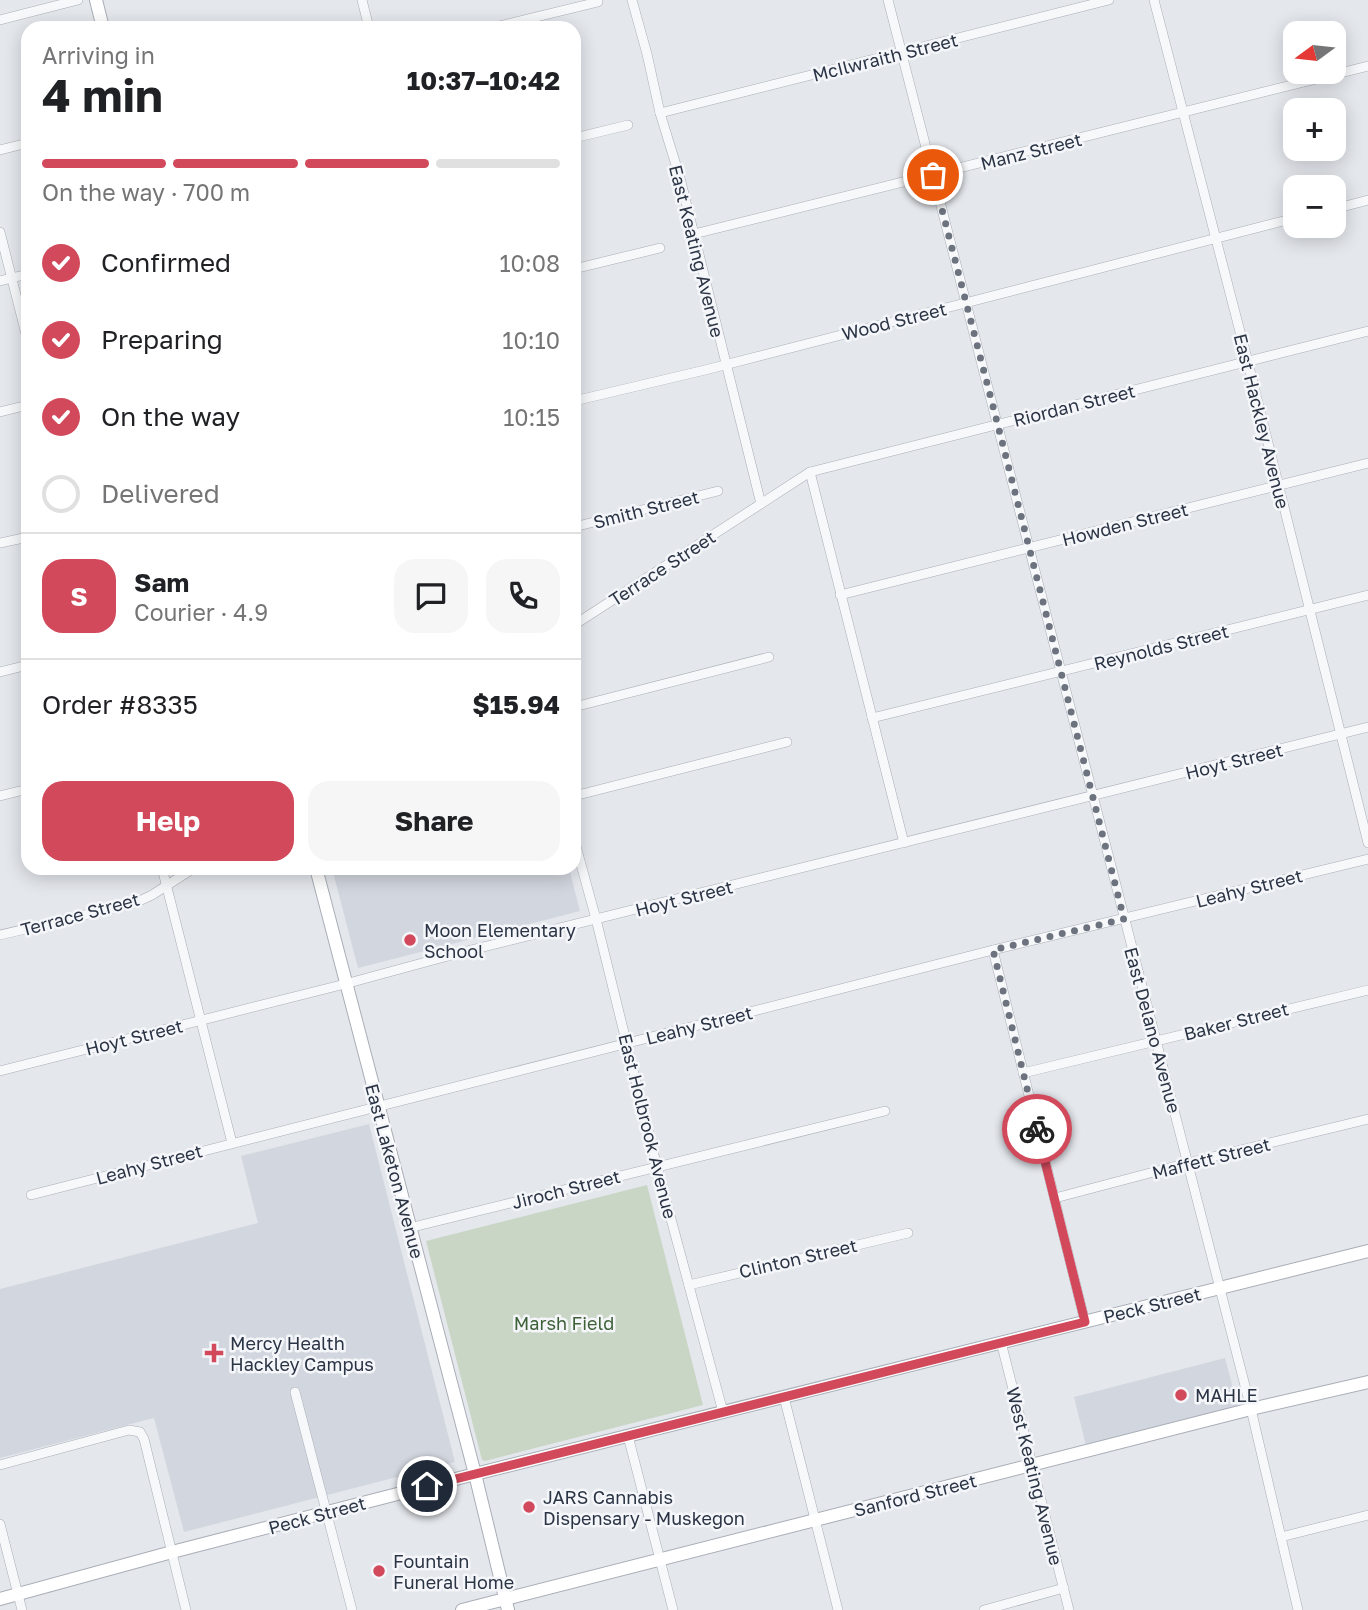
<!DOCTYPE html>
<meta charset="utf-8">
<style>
body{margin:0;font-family:"Golos Text",sans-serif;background:#f6f6f6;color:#202124;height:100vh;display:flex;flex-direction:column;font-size:26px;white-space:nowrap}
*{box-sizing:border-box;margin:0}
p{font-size:23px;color:#757577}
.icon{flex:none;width:38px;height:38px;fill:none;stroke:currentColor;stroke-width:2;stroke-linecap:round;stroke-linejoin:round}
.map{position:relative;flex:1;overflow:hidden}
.drawer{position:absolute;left:21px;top:21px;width:560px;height:854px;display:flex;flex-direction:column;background:#fff;border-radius:21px;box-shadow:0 4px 18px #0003}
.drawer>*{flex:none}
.needle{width:46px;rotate:255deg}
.buttons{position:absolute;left:1283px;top:21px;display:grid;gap:14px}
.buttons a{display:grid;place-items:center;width:63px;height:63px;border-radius:14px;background:#fff;box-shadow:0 4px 18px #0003;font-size:35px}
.pin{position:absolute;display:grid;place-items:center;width:60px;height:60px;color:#fff;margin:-30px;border:4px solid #fff;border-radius:50%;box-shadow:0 2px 7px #0007}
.courier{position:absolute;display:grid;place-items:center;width:70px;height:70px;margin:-35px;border:5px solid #d1495b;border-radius:50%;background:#fff;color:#222;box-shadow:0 2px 9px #0007}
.overview em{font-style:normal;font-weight:700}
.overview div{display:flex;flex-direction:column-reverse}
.overview{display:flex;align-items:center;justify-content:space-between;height:119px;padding:0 21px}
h1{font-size:46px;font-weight:700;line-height:52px}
.bar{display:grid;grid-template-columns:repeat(4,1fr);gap:10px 7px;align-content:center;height:84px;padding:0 21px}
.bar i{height:9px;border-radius:5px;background:#e0e0e0}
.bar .on{background:#d1495b}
.bar p{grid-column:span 4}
.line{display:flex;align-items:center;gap:18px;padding:0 21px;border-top:2px solid #e0e0e0}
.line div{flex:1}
.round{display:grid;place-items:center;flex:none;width:74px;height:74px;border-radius:21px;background:#f6f6f6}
ol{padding:0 21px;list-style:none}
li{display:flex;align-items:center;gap:21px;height:77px}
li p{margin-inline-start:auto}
li .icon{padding:7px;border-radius:50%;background:#d1495b;color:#fff;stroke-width:4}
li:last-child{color:#757577}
li i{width:38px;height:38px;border:4px solid #e0e0e0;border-radius:50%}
.action{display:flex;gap:14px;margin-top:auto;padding:14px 21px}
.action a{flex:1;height:80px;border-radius:21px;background:#d1495b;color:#fff;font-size:28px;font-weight:700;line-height:80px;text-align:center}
.action a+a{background:#f6f6f6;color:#202124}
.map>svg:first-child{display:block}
.built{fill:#d2d6de}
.green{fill:#c9d6c5}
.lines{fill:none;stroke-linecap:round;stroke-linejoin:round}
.street-casing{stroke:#a9aeb7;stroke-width:10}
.secondary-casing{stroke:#a9aeb7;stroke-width:14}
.street{stroke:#f7f8fa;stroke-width:9}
.secondary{stroke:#fff;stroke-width:12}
.done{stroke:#6c737f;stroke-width:7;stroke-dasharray:0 12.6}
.route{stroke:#d1495b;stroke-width:9}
.poi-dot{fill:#d1495b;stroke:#f4f6f9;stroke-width:2.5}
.labels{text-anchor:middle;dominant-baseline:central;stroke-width:5;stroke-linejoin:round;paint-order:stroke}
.street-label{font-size:18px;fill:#2b3445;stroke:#f4f6f9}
.poi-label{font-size:18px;fill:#2b3445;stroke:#f4f6f9;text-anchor:start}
.park-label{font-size:18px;fill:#3f6138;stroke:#f4f6f9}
</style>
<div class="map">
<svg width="1368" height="1610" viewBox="0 0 1368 1610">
<rect width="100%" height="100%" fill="#e4e7ec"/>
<g class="built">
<path d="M332,868H569L580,911L358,968Z"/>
<path d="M369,1124L455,1462L184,1532L154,1418L0,1458V1289L258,1223L241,1156Z"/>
<path d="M1225,1358L1238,1407L1086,1446L1074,1397Z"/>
</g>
<path class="green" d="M647,1185L703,1405L485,1461L482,1460L426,1241Z"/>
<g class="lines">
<g class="street-casing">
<g id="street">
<path d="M362,0L369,28"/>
<path d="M632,0L647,54L660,113L680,178L761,504"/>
<path d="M888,0L1251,1409L1298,1610"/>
<path d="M1154,0L1245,351L1368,843"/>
<path d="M0,20L78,0"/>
<path d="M491,28L598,2"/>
<path d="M660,113L1109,0"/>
<path d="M574,138L628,125"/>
<path d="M0,150L28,143"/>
<path d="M1334,209L1368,200"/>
<path d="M0,232L28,342"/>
<path d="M694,234L1368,66"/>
<path d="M574,269L660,248"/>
<path d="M0,281L28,274"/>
<path d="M574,401L705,370L1295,218"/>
<path d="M0,412L28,405"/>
<path d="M810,472L904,843"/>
<path d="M574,527L718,491"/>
<path d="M0,543L28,537"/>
<path d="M840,595L1368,463"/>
<path d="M574,625L810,472L1368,331"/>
<path d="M0,672L28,665"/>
<path d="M574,707L769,657"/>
<path d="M872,718L1368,595"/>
<path d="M0,796L28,789"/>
<path d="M574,796L787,742"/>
<path d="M574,839L596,919L657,1167L723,1412"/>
<path d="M162,868L232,1143"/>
<path d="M0,935L135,903L152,895L194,868"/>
<path d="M993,950L1085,1322"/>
<path d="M0,1071L345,984L459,953L1368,727"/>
<path d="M1023,1073L1368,990"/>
<path d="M31,1195L993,950L1368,859"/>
<path d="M1055,1198L1188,1163L1368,1119"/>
<path d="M409,1228L885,1111"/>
<path d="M689,1285L908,1233"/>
<path d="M1001,1342L1069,1610"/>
<path d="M295,1392L352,1610"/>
<path d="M784,1397L838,1610"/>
<path d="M628,1436L673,1610"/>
<path d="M0,1465L129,1430L140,1432L144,1439L186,1610"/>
<path d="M0,1524L22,1610"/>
<path d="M1281,1537L1368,1515"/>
<path d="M984,1610L1064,1588"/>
</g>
</g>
<g class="secondary-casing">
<g id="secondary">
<path d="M96,0L103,28"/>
<path d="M316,868L475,1474L508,1610"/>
<path d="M0,1599L172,1552L475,1474L1368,1251"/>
<path d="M462,1610L1251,1409L1368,1382"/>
</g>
</g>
<use href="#street" class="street"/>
<use href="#secondary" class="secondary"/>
</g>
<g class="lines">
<path class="done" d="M933,175L995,414L1124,919L993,950L1037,1129"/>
<path class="route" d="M427,1486L1085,1322L1037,1129"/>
</g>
<g class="poi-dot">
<circle cx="410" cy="940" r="7"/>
<path d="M210.5 1342.5h7v7h7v7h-7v7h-7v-7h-7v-7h7z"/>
<circle cx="1181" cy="1395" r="7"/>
<circle cx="529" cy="1507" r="7"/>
<circle cx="379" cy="1571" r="7"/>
</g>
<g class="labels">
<g class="street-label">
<text transform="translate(885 57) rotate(-14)">McIlwraith Street</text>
<text transform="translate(1031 151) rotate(-14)">Manz Street</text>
<text transform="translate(697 251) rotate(76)">East Keating Avenue</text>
<text transform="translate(894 321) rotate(-14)">Wood Street</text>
<text transform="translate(1074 405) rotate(-14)">Riordan Street</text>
<text transform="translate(1262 421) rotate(76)">East Hackley Avenue</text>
<text transform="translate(646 509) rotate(-14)">Smith Street</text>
<text transform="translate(1125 524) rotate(-14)">Howden Street</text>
<text transform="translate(662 568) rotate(-33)">Terrace Street</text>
<text transform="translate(1161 647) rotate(-14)">Reynolds Street</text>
<text transform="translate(1234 761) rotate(-14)">Hoyt Street</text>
<text transform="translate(1249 888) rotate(-14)">Leahy Street</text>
<text transform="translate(684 898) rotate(-14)">Hoyt Street</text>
<text transform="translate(80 914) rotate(-15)">Terrace Street</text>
<text transform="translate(1236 1021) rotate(-14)">Baker Street</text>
<text transform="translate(699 1025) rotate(-14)">Leahy Street</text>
<text transform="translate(1153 1030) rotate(75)">East Delano Avenue</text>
<text transform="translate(134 1037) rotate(-14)">Hoyt Street</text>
<text transform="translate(648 1126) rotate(76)">East Holbrook Avenue</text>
<text transform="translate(1211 1158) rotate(-14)">Maffett Street</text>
<text transform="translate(149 1164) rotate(-15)">Leahy Street</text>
<text transform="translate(395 1171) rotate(75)">East Laketon Avenue</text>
<text transform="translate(566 1189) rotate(-14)">Jiroch Street</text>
<text transform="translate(798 1258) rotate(-13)">Clinton Street</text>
<text transform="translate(1152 1305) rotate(-14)">Peck Street</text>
<text transform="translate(1035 1476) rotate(76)">West Keating Avenue</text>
<text transform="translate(915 1495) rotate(-14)">Sanford Street</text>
<text transform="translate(317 1515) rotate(-15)">Peck Street</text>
</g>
<g class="poi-label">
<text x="424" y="930">Moon Elementary<tspan x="424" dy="21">School</tspan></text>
<text x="230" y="1343">Mercy Health<tspan x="230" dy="21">Hackley Campus</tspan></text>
<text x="1195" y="1395">MAHLE</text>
<text x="543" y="1497">JARS Cannabis<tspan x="543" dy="21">Dispensary - Muskegon</tspan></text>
<text x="393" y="1561">Fountain<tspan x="393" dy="21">Funeral Home</tspan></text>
</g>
<g class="park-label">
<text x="564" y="1323">Marsh Field</text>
</g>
</g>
</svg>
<div class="buttons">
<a><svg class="needle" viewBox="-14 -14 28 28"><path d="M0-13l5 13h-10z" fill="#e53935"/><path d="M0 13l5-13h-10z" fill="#757577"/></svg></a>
<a>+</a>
<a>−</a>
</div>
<div class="pin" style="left:933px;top:175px;background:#ea580c"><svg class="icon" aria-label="bag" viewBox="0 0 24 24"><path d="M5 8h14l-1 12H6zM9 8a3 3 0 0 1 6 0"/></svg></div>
<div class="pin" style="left:427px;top:1486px;background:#1f2937"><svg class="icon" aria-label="home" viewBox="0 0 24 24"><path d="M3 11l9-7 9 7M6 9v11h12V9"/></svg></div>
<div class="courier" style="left:1037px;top:1129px"><svg class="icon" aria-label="bike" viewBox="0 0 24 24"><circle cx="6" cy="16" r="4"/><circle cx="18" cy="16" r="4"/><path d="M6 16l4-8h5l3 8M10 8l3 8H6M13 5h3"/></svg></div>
<section class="drawer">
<div class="overview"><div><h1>4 min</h1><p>Arriving in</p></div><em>10:37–10:42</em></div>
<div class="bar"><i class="on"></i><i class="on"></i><i class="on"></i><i></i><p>On the way · 700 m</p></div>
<ol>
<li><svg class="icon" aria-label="check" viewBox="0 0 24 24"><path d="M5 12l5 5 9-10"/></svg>Confirmed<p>10:08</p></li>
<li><svg class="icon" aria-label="check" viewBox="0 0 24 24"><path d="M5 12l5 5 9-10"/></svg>Preparing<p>10:10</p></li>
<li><svg class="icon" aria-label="check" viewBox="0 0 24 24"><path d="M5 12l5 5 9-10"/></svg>On the way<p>10:15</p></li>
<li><i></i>Delivered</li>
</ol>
<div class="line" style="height:126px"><b class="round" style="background:#d1495b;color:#fff">S</b><div><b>Sam</b><p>Courier · 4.9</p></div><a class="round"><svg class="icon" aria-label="chat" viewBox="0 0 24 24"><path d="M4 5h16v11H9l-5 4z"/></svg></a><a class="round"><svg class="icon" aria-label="phone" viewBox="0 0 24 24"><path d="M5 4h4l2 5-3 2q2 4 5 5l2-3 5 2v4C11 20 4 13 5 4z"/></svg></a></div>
<div class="line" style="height:91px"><div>Order #8335</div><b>$15.94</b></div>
<div class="action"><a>Help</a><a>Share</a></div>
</section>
</div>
